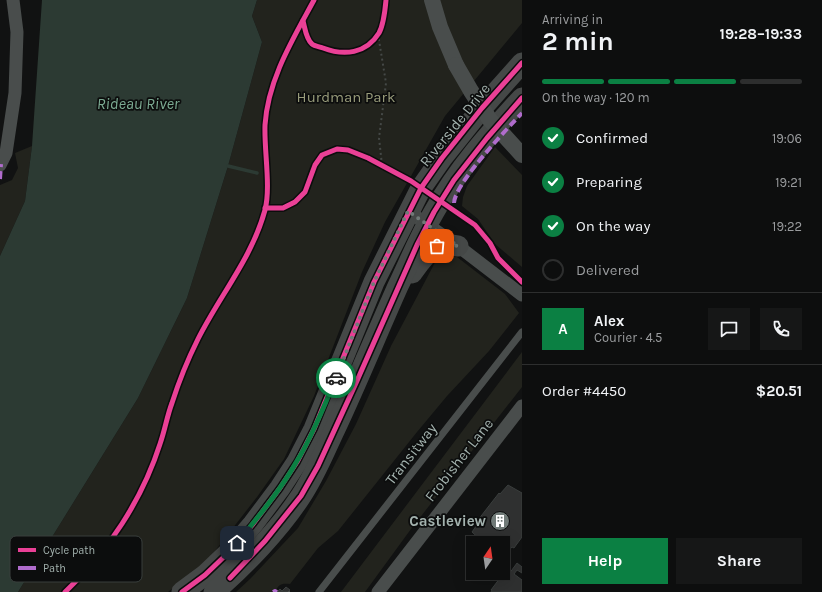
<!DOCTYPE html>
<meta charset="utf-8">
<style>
body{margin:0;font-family:Karla,sans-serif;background:#161717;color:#f1f3f6;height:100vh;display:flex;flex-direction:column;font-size:15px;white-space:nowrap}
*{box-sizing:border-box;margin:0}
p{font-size:13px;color:#9a9c9e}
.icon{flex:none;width:22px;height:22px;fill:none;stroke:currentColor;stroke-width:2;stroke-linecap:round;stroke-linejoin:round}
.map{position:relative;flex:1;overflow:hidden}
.drawer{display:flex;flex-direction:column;background:#0d0e0e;width:300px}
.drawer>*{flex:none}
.needle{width:26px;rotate:13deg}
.fabs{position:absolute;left:466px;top:536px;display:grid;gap:8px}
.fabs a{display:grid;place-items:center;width:44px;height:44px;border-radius:0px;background:#0d0e0e;box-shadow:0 4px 16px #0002,0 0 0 1px #2d2e2e;font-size:20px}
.pin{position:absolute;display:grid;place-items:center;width:34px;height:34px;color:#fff;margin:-17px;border-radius:8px;box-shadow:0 2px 6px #0006}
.courier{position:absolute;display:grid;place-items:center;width:40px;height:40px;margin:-20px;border:3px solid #0b8043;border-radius:50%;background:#fff;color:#222;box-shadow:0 1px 5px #0007}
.overview em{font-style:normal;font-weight:700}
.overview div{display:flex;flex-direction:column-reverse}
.overview{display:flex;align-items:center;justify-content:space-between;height:68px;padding:0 20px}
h1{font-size:26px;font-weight:700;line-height:30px}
.bar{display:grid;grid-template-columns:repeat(4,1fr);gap:6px 4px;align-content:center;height:48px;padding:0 20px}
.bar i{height:5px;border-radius:3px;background:#2d2e2e}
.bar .active{background:#0b8043}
.bar p{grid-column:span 4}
.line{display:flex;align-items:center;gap:10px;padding:0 20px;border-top:1px solid #2d2e2e}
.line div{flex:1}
.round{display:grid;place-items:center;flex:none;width:42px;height:42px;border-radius:0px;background:#161717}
ol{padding:0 20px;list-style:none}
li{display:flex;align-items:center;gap:12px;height:44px}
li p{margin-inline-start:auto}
li .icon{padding:4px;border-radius:50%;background:#0b8043;color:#fff;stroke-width:4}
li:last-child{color:#9a9c9e}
li i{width:22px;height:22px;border:2px solid #2d2e2e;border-radius:50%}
.button{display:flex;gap:8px;margin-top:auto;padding:8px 20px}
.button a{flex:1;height:46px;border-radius:0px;background:#0b8043;color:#fff;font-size:16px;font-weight:700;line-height:46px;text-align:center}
.button a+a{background:#161717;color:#f1f3f6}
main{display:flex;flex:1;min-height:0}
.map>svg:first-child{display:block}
.green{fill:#22231d}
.water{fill:#2c3a33}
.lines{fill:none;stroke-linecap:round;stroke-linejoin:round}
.stream{stroke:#2c3a33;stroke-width:3.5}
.building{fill:#2f3030;stroke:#3a3e3d}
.path{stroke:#454947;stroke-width:2;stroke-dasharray:2 3;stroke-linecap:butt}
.service{stroke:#494d4c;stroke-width:7}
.minor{stroke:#494d4c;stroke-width:13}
.tertiary{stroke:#494d4c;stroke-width:16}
.primary{stroke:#454847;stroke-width:21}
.tertiary-bridge{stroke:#494d4c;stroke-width:16}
.quiet{stroke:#b06ccc;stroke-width:4;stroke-dasharray:8 4;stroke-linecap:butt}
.cycleway-casing{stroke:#0c0d0d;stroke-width:8}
.cycleway{stroke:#ea4096;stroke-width:5}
.done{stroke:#707a77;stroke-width:4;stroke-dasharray:0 7.2}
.route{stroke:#0b8043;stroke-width:5}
.labels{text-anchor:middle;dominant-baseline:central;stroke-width:3.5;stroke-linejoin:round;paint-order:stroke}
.park-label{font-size:15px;fill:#999c7b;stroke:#0c0d0d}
.street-label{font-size:15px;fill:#a3b2ae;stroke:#0c0d0d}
.poi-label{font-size:15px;font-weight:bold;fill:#a3b2ae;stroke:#0c0d0d;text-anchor:end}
.water-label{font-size:16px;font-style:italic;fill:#7cab93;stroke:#0c0d0d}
.key{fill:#0c0d0d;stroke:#393f3d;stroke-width:1}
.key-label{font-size:11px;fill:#a3b2ae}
</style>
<main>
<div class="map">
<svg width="522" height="592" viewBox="0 0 522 592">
<rect width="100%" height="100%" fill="#111212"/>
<g class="green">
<path d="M257,0H522V23L445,116L385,222L362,272L314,396L284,459L257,497L208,560L168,592H18L138,398L187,298L228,166L262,42L252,16Z"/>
<path d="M32,146L25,201L0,256V185L12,180L18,168L15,153Z"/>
<path d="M495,147L522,175V267L495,244L478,219L462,206L463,197L467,186Z"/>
<path d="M440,253L457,257L505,294L519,313L489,351L447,396L417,432L338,531L318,548L290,584C281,583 279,584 275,592H236L250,579L298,528L326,481L356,424L391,346Z"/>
<path d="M522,352V387L411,529L365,592H341Z"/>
</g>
<path class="water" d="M42,0H257L252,16L262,42L228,166L187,298L138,398L18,592H0V256L25,201L32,146Z"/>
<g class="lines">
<path class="stream" d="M228,166L257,173"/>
</g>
<g class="building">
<path d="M508,485L522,493V537L514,548L512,547L504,556H503V543H484L472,532L479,522L478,520L499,493L500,494Z"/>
<path d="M517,563L522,567V573L517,570L514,574L522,580V592H491L492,590H491L500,578L501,579L504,576L506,578Z"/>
<path d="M286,587L290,590L288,592H277L280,589L282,591Z"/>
</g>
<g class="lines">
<g class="path">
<path d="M378,34L386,83L379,138L382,165"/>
<path d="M289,591V592"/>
</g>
<path class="service" d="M319,592L522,332"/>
<g class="minor">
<path d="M0,165L6,153L15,93L17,32L13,0"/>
<path d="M408,211L458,246L522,295"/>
<path d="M378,592L522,406"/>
</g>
<path class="tertiary" d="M432,0L440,27L456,65"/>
<g class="primary">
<path d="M412,273C425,255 434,240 458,246"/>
<path d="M182,592L205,575L229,552L253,524L280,488L297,462L314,429L374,282L421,188L442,158L482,108L522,63"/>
<path d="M214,592C244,566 279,530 301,496C315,475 324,452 335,429C357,382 377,333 398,286C410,261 420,236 434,212C457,170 490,133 522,98"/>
</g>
<path class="tertiary-bridge" d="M456,65L471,91L490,120L522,155"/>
<g class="quiet">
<path d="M0,179L1,164"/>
<path d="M454,203C455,183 507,129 522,113"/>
<path d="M273,592L275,591L277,592"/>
</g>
<g class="cycleway-casing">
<g id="cycleway">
<path d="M303,21C305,28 306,39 312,44C314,46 320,47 323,48C344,56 366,54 379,33C384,24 385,11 386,0"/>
<path d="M265,208H283L295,202L305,192L315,165L322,155L337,149L348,150L368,158L411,181L475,225L490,243L498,258L522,282"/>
<path d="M230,578L265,541L301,496L318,466L356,383L417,245L434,212L454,180L487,138L522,98"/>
<path d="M65,592C108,552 142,500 160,444C165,430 167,416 172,403C179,381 188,359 198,339C220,295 252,258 265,210C271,187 264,151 265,125C268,79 293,39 314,0"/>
<path d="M182,592L205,575L229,552L253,524L280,488L297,462L314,429L374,282L421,188L442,158L482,108L522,63"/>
</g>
</g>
<use href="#cycleway" class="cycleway"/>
</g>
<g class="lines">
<path class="done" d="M336,378L374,282L408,211L458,246L448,244L437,246"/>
<path class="route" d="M237,543C258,517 280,491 297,461C313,435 324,406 336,378"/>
</g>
<defs>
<g id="building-disc" transform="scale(1)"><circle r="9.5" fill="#707a77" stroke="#0c0d0d"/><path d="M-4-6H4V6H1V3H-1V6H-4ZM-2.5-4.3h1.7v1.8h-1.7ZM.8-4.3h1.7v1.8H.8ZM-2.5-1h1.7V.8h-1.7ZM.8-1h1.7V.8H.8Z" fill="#fff"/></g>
</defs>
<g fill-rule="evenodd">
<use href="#building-disc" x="500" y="521"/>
</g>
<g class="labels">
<g class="park-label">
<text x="346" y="97">Hurdman Park</text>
</g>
<g class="street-label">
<text transform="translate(455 125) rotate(-51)">Riverside Drive</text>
<text transform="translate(411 454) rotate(-52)">Transitway</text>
<text transform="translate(459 460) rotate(-52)">Frobisher Lane</text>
</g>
<g class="poi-label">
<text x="486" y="521">Castleview</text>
</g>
<g class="water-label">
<text x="138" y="103">Rideau River</text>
</g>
</g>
<rect x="10" y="536" width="132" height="46" rx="6" class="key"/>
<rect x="18" y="548" width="18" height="4" fill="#ea4096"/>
<rect x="18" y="566" width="18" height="4" fill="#b06ccc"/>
<g class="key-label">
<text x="43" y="554">Cycle path</text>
<text x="43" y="572">Path</text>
</g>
</svg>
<div class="fabs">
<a><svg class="needle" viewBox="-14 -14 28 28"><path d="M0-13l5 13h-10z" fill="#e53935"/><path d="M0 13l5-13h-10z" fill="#9a9c9e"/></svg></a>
</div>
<div class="pin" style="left:437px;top:246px;background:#ea580c"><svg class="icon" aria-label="bag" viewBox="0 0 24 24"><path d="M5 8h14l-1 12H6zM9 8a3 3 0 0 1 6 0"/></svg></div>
<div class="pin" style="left:237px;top:543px;background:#1f2937"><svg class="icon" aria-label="home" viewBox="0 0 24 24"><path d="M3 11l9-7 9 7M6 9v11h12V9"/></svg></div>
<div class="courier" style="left:336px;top:378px"><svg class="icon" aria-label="car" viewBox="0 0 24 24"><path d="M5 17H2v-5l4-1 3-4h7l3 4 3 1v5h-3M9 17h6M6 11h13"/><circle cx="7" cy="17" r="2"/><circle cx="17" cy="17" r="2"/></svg></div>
</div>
<section class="drawer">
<div class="overview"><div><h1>2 min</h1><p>Arriving in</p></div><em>19:28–19:33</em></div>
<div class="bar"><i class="active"></i><i class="active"></i><i class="active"></i><i></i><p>On the way · 120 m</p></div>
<ol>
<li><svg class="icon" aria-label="check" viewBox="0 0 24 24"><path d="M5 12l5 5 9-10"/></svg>Confirmed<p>19:06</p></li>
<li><svg class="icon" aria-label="check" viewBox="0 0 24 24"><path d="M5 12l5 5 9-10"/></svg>Preparing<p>19:21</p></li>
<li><svg class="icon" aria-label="check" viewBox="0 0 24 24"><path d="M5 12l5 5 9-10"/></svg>On the way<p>19:22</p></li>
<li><i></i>Delivered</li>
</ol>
<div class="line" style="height:72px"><b class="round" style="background:#0b8043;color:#fff">A</b><div><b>Alex</b><p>Courier · 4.5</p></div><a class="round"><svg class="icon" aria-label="chat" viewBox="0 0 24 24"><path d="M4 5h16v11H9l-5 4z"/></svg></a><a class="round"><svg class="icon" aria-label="phone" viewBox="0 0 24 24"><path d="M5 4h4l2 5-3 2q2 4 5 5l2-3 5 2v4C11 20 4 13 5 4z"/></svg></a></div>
<div class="line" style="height:52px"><div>Order #4450</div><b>$20.51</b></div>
<div class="button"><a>Help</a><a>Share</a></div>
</section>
</main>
